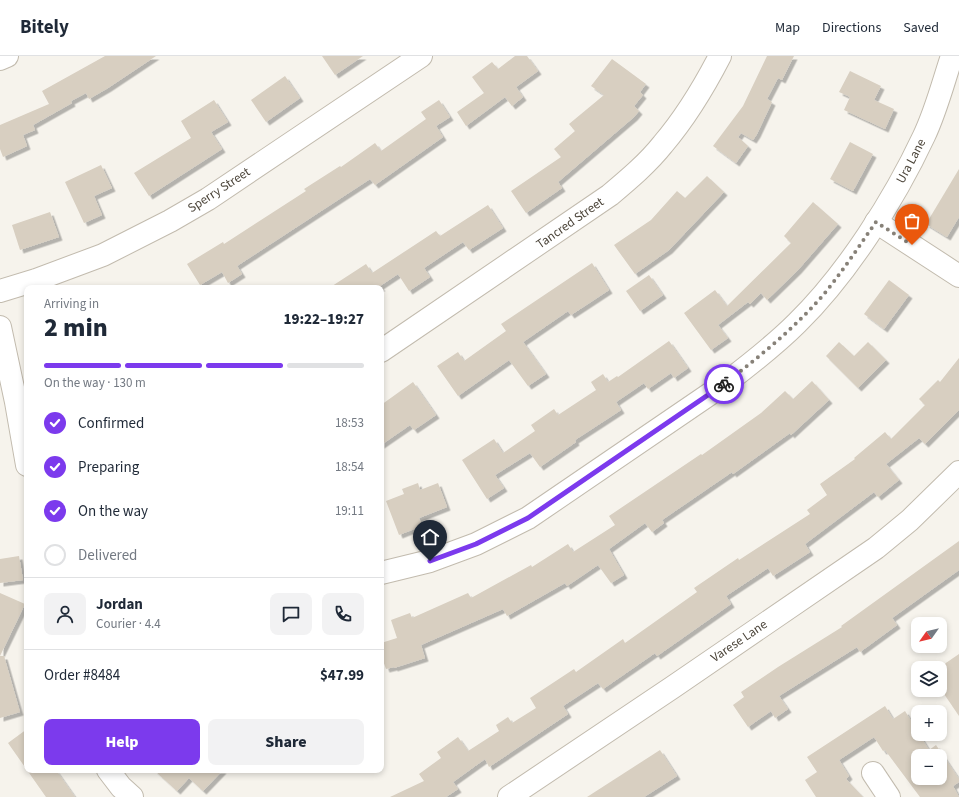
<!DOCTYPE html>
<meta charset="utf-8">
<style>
body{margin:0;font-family:"Source Sans 3",sans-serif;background:#f2f2f3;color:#1f2937;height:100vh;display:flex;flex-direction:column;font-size:15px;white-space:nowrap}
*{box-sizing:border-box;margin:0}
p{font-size:13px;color:#747a83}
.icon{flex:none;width:22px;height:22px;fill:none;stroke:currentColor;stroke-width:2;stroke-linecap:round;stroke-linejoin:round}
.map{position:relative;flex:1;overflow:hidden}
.sheet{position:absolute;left:24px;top:229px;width:360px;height:488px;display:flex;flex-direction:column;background:#fff;border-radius:8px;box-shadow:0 2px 6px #0003}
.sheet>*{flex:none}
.needle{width:26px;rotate:236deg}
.buttons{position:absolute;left:911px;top:561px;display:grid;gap:8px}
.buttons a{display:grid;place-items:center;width:36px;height:36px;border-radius:8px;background:#fff;box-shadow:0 2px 6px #0003;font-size:20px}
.pin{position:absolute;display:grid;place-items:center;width:34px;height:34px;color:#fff;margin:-41px -17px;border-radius:50% 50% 50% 0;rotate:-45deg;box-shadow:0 0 4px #0007}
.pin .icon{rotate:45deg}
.courier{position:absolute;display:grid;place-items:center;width:40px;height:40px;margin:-20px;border:3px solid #7c3aed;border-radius:50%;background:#fff;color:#222;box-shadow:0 1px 5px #0007}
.head em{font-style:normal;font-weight:800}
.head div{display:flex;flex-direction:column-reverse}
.head{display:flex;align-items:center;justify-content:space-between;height:68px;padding:0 20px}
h1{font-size:26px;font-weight:800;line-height:30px}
.bar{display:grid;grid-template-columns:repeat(4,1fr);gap:6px 4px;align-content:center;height:48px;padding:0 20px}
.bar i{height:5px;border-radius:3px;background:#e0e1e3}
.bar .active{background:#7c3aed}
.bar p{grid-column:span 4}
.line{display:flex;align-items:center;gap:10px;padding:0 20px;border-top:1px solid #e0e1e3}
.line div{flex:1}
.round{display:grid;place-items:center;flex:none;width:42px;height:42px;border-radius:8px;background:#f2f2f3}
ol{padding:0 20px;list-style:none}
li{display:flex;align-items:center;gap:12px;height:44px}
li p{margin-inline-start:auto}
li .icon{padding:4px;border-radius:50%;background:#7c3aed;color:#fff;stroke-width:4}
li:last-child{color:#747a83}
li i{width:22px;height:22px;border:2px solid #e0e1e3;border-radius:50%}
.cta{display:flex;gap:8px;margin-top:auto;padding:8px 20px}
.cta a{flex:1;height:46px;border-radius:8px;background:#7c3aed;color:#fff;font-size:16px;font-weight:800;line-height:46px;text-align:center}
.cta a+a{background:#f2f2f3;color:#1f2937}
header{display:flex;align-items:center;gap:24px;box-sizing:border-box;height:56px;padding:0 20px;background:#fff;border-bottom:1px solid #e0e1e3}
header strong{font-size:19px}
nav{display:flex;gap:22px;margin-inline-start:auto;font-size:14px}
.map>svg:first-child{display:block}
.building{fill:#d8cfc1;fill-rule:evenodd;filter:url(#shadow)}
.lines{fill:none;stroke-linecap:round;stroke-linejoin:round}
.minor-casing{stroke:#c2bbae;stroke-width:24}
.minor{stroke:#fff;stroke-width:22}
.done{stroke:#878178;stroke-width:4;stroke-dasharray:0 7.2}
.route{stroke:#7c3aed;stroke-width:5}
.labels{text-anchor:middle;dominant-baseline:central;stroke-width:3;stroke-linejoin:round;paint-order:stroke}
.street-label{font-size:13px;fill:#4b4439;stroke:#fff}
</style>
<header>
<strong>Bitely</strong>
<nav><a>Map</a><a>Directions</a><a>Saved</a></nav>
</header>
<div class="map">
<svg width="959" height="741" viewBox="0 0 959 741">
<defs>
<filter id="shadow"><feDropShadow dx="3.5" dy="3.5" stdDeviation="0" flood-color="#0004"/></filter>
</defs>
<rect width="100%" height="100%" fill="#f6f3ec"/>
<g class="building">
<path d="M105,0H156L108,32L89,43L86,37L71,45L72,47L33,69L35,74L23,79L27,90L3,101L0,93V69L49,48L42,35Z"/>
<path d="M322,0H363L335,19Z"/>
<path d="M515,0H527L538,15L516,31L523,41L512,50L505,41L466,70L457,56L484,37L472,21L492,6L498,13Z"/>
<path d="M767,0H794L782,24L778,22L767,43L772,46L757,78L753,84L741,77L738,81L748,90L736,107L713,90L743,50Z"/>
<path d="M612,3L646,28L640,36L643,39L634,50L639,55L634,61L558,126L562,132L526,157L511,135L561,101L554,93L575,75L569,68L604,39L591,30Z"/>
<path d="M850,15L881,30L874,44L894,53L885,73L844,54L850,41L839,36Z"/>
<path d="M285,20L300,42L266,66L251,44Z"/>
<path d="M214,44L228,66L211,76L222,93L149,140L134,117L191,82L181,65Z"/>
<path d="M439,44L450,61L436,70L443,81L375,129L370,123L237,210L242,218L228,227L222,216L200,229L187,208L223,186L224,188L306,135L304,133L340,110L341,111L375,87L381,95L426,63L421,56Z"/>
<path d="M850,86L873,98L853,135L830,123Z"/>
<path d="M101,109L112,132L94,140L102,159L84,167L65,126Z"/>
<path d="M959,113V161L947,181L926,168Z"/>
<path d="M707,120L724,136L669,194L635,218L614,189L651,164L677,135L685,142Z"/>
<path d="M813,146L838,168L798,214L767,244L761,237L750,248L748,246L718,269L728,282L711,294L684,257L715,234L727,250L791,187L784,180Z"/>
<path d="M488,149L503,172L469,194L463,186L424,212L430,221L409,235L398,218L380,230L382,232H329L366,208L372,217L436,175L440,180Z"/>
<path d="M50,156L59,181L20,194L12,169Z"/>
<path d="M592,207L609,234L571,259L568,255L523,286L546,318L528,330L509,304L458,340L437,310L458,296L464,305L506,275L501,268Z"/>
<path d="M649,219L663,239L640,255L626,235Z"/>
<path d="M889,224L909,239L884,273L864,258Z"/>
<path d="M669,285L688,312L674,322L671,317L648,333L644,327L616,346L621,354L575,384L576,386L540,411L530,397L495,419L504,432L487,443L462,404L494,383L503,397L535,375L531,369L554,353L558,359L596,334L591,326L603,318L608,326L617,320L618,321Z"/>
<path d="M839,286L854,300L868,286L886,304L858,332L826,300Z"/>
<path d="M959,302V354L925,388L919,382L886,408L899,424L878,441L874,436L805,488L810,496L773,520L768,512L726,540L731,548L657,600L655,597L603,633L598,627L563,650L568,658L489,711L485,703L453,726L458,733L446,741H390L424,725L419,718L441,702L437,696L458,681L468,695L499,675L496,669L508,661L512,667L536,652L530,642L574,613L576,616L623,583L625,587L697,536L694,532L738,502L739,504L810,458L807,454L827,439L820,428L855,403L854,402L885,376L891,383L925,349L919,343L938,324L940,326Z"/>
<path d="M812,325L829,344L791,379L790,377L733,418L732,416L662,464L664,467L652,476L645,467L609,493L624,519L611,527L598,509L567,530L565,527L507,560L503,553L421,589L425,602L394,612V611L386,613L381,599V587L397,582L391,564L410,557L412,562L468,537L471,542L531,509L532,511L568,488L573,496L615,469L609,460L701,398L702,399L761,357L785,335L793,343Z"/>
<path d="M413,326L436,359L414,374L410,369L381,389V349Z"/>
<path d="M418,427L420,434L438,427L447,451L419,462L422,470L399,479L386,445L404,438L402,433Z"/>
<path d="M959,485V514L892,562L897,569L860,596L857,591L779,640L788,653L775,662L771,655L748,671L733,649L744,641L741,636L778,611L842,571L841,570Z"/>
<path d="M19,500L23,524L0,527V503Z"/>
<path d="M0,537L25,548L0,600H4L20,656L0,662Z"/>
<path d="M959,598V660L940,632V611Z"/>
<path d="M885,650L893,663L905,655L929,694L936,689L959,723V726L953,730L959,741H920L885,694L883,695L874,681L839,704L849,720L846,723L863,741H816L805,724L817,716L807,701ZM918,700H940V722H918Z"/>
<path d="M27,673V714H56L75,741H46L8,687Z"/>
<path d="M660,694L677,720L644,741H587Z"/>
<path d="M154,714H223L203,735L189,722L177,735Z"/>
</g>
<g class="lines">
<g class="minor-casing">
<g id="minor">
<path d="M0,3L7,0"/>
<path d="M876,166L959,220"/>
<path d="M0,235L36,224L103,199L170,165L208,143L421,0"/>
<path d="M0,271L16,346L27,409"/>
<path d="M381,295L610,139C629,123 648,107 663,88C686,61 704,31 720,0"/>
<path d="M381,517L430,505L476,488L528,462L723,329C748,310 774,290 797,267C847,218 894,144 924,80C936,55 943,27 952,0"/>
<path d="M108,714L121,731L132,741"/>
<path d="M873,717L889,741"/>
<path d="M509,741L673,631L876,492L910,464L959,416"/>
</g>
</g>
<use href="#minor" class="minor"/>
</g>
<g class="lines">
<path class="done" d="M724,328C759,301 795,272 824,238C843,215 859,190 876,166L912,189"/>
<path class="route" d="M430,505L476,488L528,462L724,328"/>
</g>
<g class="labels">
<g class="street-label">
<text transform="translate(911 105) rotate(-62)">Ura Lane</text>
<text transform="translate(219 134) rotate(-33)">Sperry Street</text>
<text transform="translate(570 167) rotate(-35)">Tancred Street</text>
<text transform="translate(739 585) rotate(-34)">Varese Lane</text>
</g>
</g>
</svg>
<div class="buttons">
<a><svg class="needle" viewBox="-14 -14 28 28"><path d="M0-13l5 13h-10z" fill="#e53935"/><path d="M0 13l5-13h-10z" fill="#747a83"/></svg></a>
<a><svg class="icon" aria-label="layers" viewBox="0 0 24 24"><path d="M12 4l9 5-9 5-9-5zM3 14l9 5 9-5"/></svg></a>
<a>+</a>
<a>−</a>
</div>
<div class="pin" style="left:912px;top:189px;background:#ea580c"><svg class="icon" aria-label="bag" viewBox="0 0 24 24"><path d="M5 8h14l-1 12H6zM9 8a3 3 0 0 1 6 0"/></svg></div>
<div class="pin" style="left:430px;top:505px;background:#1f2937"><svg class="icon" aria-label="home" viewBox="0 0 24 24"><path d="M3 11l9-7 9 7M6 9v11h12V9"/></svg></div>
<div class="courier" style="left:724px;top:328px"><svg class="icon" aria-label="bike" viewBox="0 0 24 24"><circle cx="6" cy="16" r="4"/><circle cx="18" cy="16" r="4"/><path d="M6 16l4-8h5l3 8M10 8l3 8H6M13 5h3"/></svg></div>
<section class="sheet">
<div class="head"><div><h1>2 min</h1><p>Arriving in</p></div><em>19:22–19:27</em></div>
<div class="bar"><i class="active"></i><i class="active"></i><i class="active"></i><i></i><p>On the way · 130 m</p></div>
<ol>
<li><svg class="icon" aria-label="check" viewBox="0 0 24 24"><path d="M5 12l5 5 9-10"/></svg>Confirmed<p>18:53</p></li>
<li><svg class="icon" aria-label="check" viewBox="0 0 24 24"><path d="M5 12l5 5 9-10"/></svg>Preparing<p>18:54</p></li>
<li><svg class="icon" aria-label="check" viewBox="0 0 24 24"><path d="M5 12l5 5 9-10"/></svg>On the way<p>19:11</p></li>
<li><i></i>Delivered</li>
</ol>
<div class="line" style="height:72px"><a class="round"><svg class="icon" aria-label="person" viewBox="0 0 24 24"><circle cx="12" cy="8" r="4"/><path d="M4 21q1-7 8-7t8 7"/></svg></a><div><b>Jordan</b><p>Courier · 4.4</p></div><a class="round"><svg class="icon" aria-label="chat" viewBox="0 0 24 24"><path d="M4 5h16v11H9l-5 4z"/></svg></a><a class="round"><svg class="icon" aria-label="phone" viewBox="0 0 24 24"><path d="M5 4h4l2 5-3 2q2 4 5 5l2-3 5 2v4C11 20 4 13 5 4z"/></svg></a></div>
<div class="line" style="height:52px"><div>Order #8484</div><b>$47.99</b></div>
<div class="cta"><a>Help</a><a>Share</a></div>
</section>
</div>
